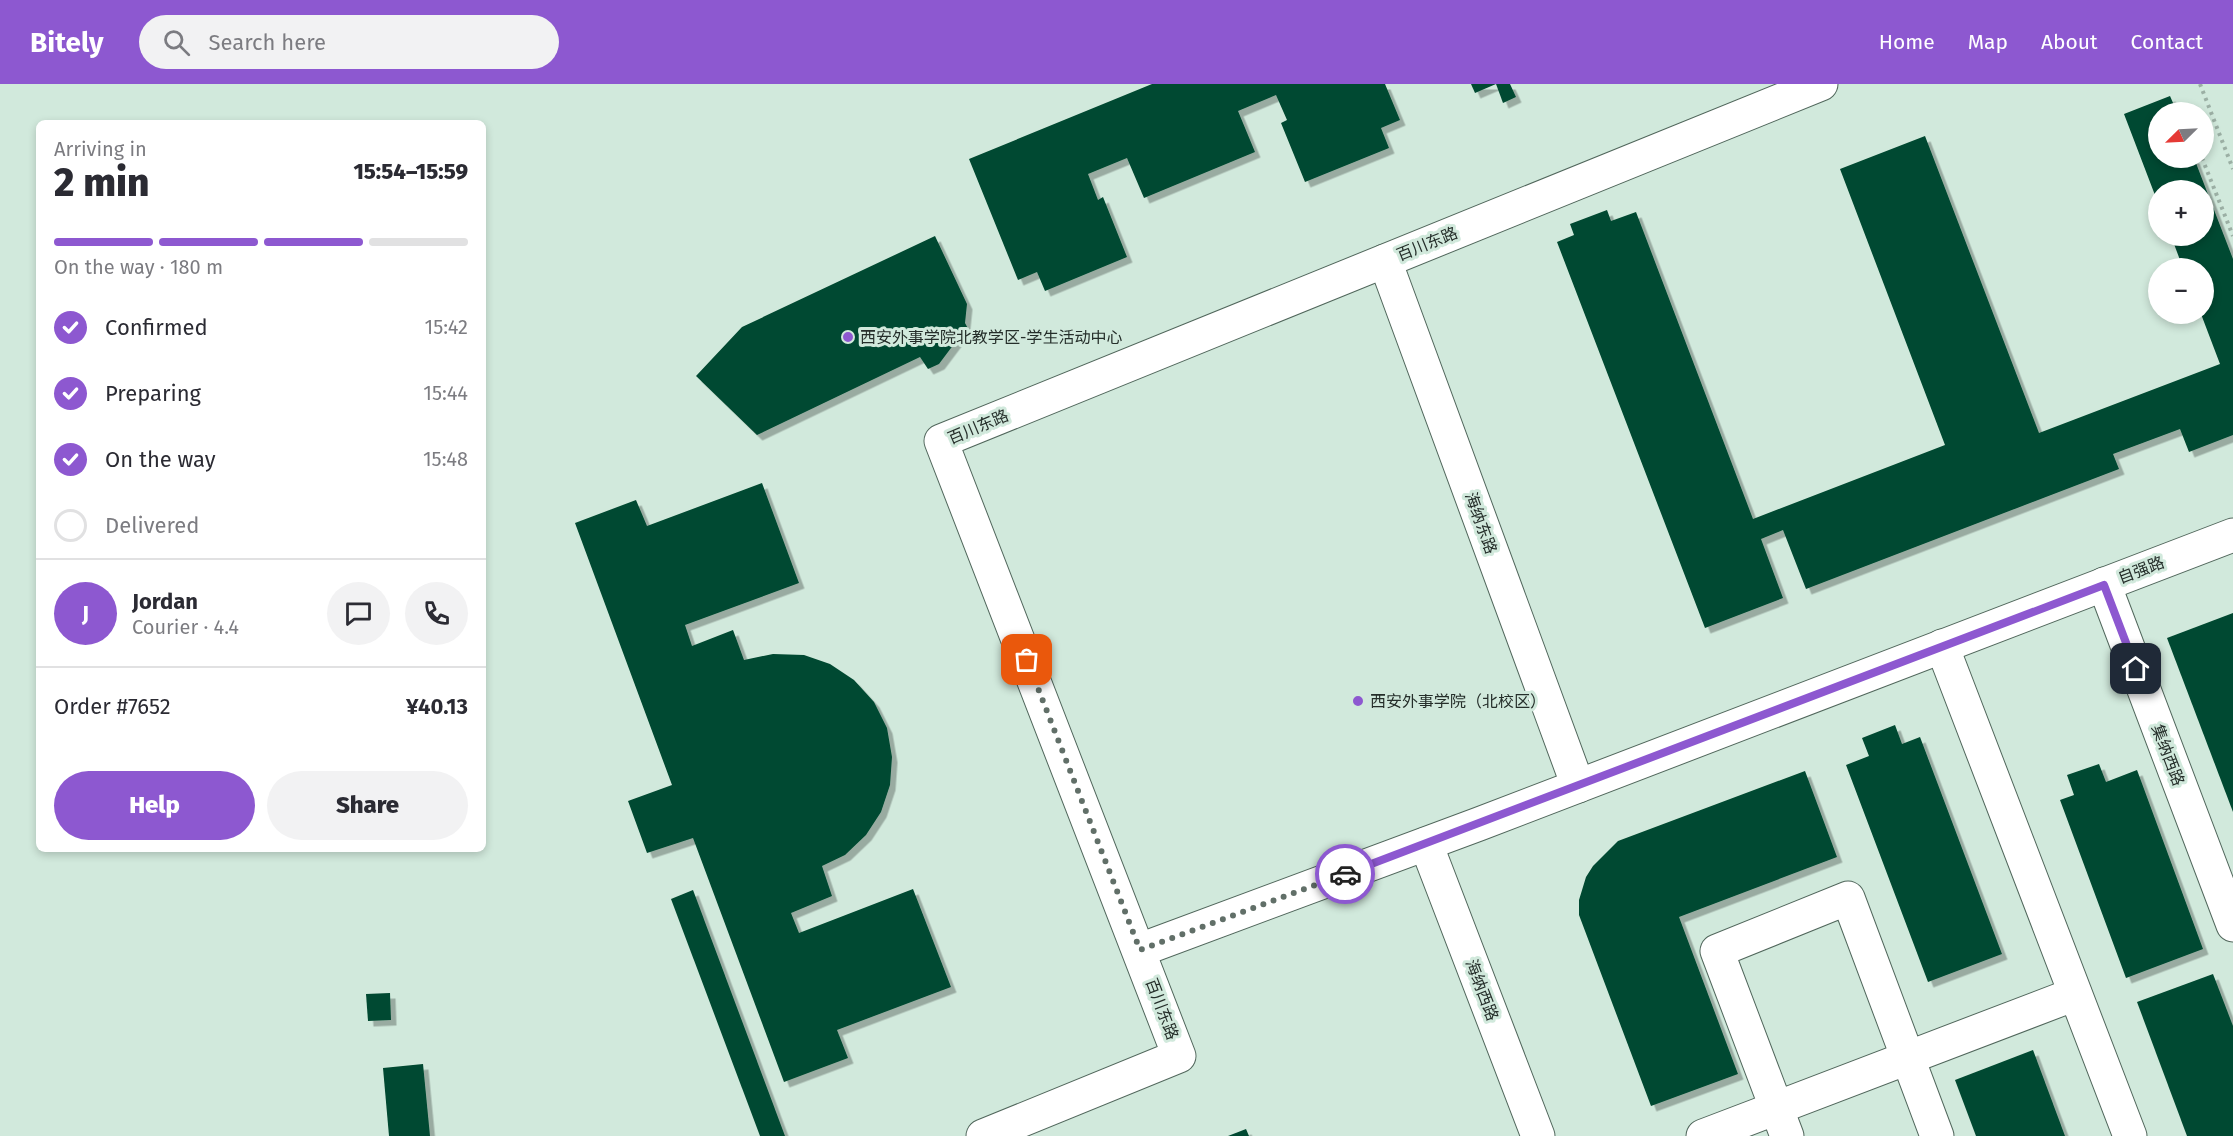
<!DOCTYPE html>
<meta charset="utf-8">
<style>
body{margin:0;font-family:"Fira Sans","Noto Sans SC",sans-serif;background:#f2f2f3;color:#2b2b33;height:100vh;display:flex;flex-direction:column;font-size:22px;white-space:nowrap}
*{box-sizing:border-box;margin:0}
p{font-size:20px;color:#7c7c81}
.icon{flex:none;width:33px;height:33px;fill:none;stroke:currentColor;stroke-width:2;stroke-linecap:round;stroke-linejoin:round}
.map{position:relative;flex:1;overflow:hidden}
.sheet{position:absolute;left:36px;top:36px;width:450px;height:732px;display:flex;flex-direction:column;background:#fff;border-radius:9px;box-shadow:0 3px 9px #0003}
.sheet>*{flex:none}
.needle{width:39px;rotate:246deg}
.tools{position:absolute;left:2148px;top:18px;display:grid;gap:12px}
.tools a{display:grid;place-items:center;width:66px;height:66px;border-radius:50%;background:#fff;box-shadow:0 3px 9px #0003;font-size:30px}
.pin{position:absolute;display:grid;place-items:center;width:51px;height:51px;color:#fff;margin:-26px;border-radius:12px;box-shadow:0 3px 9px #0006}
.courier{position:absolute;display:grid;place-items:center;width:60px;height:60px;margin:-30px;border:4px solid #8d58d0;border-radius:50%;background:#fff;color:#222;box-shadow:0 2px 8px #0007}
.headline em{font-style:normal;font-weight:800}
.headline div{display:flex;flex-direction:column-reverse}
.headline{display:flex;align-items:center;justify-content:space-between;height:102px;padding:0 18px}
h1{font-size:39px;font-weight:800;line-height:45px}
.bar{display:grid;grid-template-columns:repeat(4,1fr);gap:9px 6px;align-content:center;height:72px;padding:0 18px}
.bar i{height:8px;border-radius:4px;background:#e1e1e2}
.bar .selected{background:#8d58d0}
.bar p{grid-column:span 4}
.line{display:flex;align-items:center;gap:15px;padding:0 18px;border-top:2px solid #e1e1e2}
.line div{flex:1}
.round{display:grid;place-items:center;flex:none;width:63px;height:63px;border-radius:32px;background:#f2f2f3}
ol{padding:0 18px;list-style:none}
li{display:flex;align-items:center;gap:18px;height:66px}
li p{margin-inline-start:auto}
li .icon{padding:6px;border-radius:50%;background:#8d58d0;color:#fff;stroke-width:4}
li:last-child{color:#7c7c81}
li i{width:33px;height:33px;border:3px solid #e1e1e2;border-radius:50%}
.action{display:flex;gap:12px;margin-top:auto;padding:12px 18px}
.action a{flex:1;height:69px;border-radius:36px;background:#8d58d0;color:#fff;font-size:24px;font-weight:800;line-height:69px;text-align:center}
.action a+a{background:#f2f2f3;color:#2b2b33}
header{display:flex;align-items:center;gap:36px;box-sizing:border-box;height:84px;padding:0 30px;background:#8d58d0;color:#fff}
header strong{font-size:28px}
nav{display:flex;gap:33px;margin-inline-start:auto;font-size:21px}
.search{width:420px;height:54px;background:#f2f2f3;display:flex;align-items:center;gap:15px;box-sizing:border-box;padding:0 21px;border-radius:33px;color:#7c7c81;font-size:22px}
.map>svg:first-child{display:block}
.building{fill:#004830;filter:url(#shadow)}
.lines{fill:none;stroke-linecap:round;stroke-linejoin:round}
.street-casing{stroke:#51675c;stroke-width:35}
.path{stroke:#9bafa4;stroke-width:4;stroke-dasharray:3 4.5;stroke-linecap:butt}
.street{stroke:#fff;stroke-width:33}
.done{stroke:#616f68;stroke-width:6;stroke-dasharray:0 10.8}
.route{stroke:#8d58d0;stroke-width:8}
.poi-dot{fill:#8d58d0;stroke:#d1e9dc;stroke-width:2}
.labels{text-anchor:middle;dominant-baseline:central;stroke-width:6;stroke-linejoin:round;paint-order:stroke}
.street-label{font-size:16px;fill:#252e2a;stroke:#d1e9dc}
.poi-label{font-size:16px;fill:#252e2a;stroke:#d1e9dc;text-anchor:start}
</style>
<header>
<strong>Bitely</strong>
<div class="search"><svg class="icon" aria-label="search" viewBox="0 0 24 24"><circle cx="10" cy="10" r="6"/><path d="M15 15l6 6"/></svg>Search here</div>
<nav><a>Home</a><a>Map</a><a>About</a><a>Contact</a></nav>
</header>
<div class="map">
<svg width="2233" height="1052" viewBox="0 0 2233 1052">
<defs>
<filter id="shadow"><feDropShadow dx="5.5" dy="5.5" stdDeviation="0" flood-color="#0004"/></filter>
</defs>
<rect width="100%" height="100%" fill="#d1e9dc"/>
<g class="building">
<path d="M1152,0H1385L1400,36L1381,44L1389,64L1305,98L1281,39L1287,36L1276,11L1238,27L1255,68L1144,114L1127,74L1088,90L1098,116L1103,113L1127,173L1045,207L1037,188L1018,196L969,75Z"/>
<path d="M1471,0H1496L1475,9Z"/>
<path d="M1496,0H1510L1516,13L1503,19Z"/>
<path d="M2170,12L2177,28H2158V74H2194L2233,175V351L2189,368L2180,345L2113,370L2119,385L1806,505L1783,446L1761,455L1783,514L1705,544L1557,158L1574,151L1570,140L1607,126L1611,137L1636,128L1753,435L1945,361L1840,85L1925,52L2039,349L2220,280L2201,230H2204V184H2183L2171,152H2204V106H2158V119L2124,30Z"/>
<path d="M935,152L967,220L965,239L971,250L957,256L939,280L928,285L920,273L757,351L696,292L742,243Z"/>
<path d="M762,399L799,499L685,541L692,562L733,546L744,576L773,570L804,571L830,580L854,596L874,618L887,644L892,673L890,701L881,728L866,751L845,771L822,782L832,812L791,829L799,849L913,805L951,903L837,946L848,974L784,998L693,754L647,769L628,717L672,701L575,439L636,416L647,442Z"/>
<path d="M2233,529V728L2167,554Z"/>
<path d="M1895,641L1902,660L1920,653L2002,870L1928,898L1846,681L1869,672L1862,654Z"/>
<path d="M2099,680L2106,698L2137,686L2203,865L2126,894L2060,716L2074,711L2067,691Z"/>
<path d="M1805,687L1837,773L1679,833L1738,990L1651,1022L1579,831V816L1586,793L1593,782L1618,757Z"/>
<path d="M693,806L785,1052H760L671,815Z"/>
<path d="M2213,890L2233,942V1052H2187L2137,918Z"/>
<path d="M390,909L391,936L368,937L366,910Z"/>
<path d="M2033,966L2065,1052H1976L1955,996Z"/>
<path d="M423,980L430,1052H389L383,984Z"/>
<path d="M1246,1045L1249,1052H1228Z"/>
</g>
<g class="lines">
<g class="street-casing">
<g id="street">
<path d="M1385,177L1578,702"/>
<path d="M2104,500L2233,841"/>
<path d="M1942,562L2130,1052"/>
<path d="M1426,760L1538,1052"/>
<path d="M1140,866L1479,740L2233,451"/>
<path d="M983,1052L1179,972L941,357L1821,0"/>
<path d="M1703,1052L2075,910"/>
<path d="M1787,1052L1717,867L1848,814L1937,1052"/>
</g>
</g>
<g class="path">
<path d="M2200,0L2233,85"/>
<path d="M2202,74L2233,152"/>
</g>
<use href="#street" class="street"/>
</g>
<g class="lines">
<path class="done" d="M1027,576L1140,866L1345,790"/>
<path class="route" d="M1345,790L2104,501L2136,585"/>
</g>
<g class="poi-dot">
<circle cx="848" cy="253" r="6"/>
<circle cx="1358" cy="617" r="6"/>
</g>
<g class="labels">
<g class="street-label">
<text transform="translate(1427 160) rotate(-22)">百川东路</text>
<text transform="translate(978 343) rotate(-23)">百川东路</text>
<text transform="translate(1481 439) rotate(70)">海纳东路</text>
<text transform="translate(2141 486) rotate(-21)">自强路</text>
<text transform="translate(2168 671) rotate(69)">集纳西路</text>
<text transform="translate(1482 906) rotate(69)">海纳西路</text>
<text transform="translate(1162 925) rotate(69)">百川东路</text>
</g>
<g class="poi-label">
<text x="860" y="253">西安外事学院北教学区-学生活动中心</text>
<text x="1370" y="617">西安外事学院（北校区）</text>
</g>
</g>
</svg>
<div class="tools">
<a><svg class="needle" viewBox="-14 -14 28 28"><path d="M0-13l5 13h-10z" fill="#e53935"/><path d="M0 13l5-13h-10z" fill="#7c7c81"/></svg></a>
<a>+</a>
<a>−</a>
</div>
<div class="pin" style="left:1027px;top:576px;background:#ea580c"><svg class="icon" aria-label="bag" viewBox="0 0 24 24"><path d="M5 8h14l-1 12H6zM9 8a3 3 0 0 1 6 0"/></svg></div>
<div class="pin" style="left:2136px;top:585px;background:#1f2937"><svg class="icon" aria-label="home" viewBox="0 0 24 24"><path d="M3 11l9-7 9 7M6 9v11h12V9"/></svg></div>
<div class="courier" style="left:1345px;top:790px"><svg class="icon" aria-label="car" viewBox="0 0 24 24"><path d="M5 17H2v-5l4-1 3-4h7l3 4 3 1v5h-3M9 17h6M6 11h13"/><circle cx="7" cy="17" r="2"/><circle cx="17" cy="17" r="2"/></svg></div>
<section class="sheet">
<div class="headline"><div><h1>2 min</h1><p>Arriving in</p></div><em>15:54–15:59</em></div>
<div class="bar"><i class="selected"></i><i class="selected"></i><i class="selected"></i><i></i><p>On the way · 180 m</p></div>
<ol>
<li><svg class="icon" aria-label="check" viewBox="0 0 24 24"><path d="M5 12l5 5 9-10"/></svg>Confirmed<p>15:42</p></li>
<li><svg class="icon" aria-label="check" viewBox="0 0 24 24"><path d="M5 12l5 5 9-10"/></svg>Preparing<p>15:44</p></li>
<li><svg class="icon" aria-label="check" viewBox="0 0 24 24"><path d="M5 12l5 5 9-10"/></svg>On the way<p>15:48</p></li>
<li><i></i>Delivered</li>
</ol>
<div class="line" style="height:108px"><b class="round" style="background:#8d58d0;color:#fff">J</b><div><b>Jordan</b><p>Courier · 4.4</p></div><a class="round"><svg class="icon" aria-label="chat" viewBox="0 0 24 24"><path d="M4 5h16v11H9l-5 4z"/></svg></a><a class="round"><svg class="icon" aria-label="phone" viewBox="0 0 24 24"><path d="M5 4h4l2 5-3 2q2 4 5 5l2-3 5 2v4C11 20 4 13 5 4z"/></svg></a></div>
<div class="line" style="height:78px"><div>Order #7652</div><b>¥40.13</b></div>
<div class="action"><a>Help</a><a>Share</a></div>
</section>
</div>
